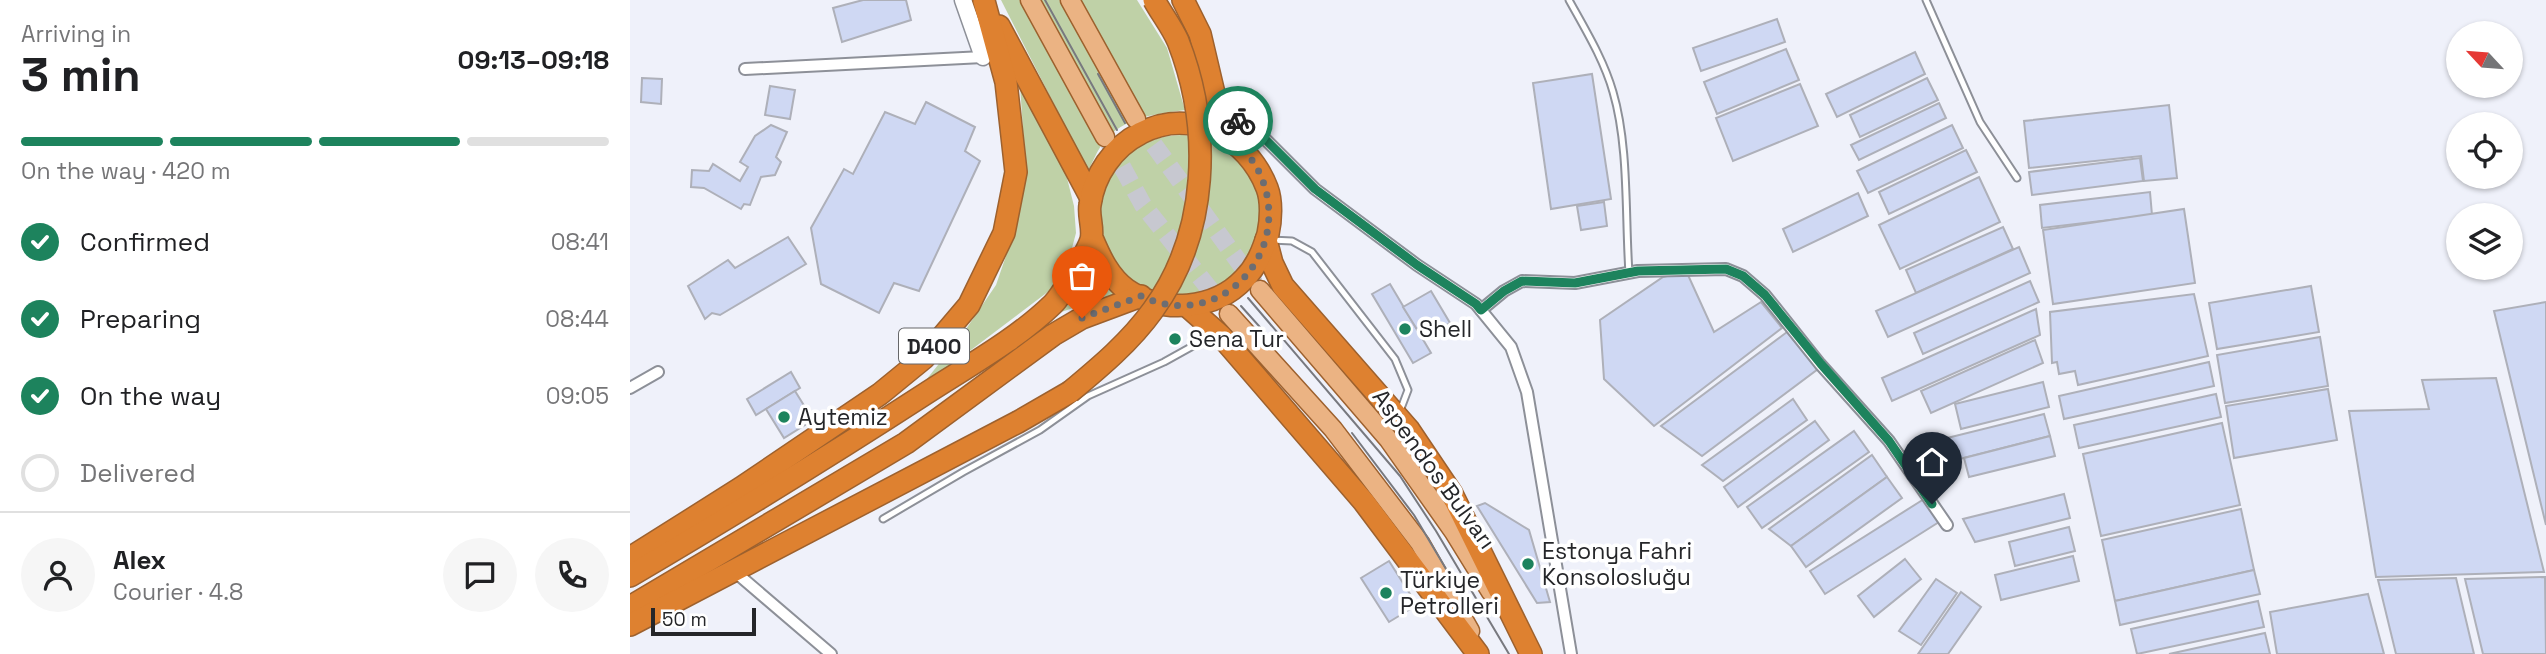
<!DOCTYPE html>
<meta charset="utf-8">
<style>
body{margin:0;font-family:"Space Grotesk",sans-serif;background:#f6f6f6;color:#202124;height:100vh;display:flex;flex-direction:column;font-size:26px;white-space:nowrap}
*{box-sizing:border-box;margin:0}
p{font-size:23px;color:#757577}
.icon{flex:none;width:38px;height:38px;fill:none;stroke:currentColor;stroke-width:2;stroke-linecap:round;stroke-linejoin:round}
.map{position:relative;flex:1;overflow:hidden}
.panel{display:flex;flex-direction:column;background:#fff;width:630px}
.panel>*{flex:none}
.needle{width:46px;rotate:296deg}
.fabs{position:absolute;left:1816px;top:21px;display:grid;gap:14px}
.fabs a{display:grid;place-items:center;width:77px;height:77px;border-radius:50%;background:#fff;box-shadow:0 2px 5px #0004;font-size:35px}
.scale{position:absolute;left:21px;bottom:18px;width:105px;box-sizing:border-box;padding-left:7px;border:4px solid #252629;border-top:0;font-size:19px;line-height:24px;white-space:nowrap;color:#252629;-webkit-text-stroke:5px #fff;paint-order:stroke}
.pin{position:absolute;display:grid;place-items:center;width:60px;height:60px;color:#fff;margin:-72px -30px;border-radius:50% 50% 50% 0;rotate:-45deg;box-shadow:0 0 7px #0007}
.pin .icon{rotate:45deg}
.courier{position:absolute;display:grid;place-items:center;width:70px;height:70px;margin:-35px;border:5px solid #1d835d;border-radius:50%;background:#fff;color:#222;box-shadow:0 2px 9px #0007}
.overview em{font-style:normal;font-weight:700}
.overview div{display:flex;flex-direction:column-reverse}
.overview{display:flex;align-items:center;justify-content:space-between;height:119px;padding:0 21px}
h1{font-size:46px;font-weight:700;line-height:52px}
.bar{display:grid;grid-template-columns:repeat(4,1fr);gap:10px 7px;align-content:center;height:84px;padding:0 21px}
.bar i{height:9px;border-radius:5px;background:#e0e0e0}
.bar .active{background:#1d835d}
.bar p{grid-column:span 4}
.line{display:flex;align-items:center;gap:18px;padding:0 21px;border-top:2px solid #e0e0e0}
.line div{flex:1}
.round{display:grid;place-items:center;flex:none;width:74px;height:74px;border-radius:37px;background:#f6f6f6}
ol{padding:0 21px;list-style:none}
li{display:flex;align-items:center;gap:21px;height:77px}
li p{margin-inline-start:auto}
li .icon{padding:7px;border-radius:50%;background:#1d835d;color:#fff;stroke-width:4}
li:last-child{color:#757577}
li i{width:38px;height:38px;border:4px solid #e0e0e0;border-radius:50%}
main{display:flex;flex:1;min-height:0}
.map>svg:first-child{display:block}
.green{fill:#bfd1a7}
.building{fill:#cfd8f3;stroke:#aeb0b9;stroke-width:2}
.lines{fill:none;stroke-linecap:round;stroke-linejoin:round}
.primary-tunnel{stroke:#c7c8d0;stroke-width:18;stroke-dasharray:18 9;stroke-linecap:butt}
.lane-casing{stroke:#8d9098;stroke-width:9}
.street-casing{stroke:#8d9098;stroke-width:14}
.secondary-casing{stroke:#8d9098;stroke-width:19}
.primary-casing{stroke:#9d612e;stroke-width:21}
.highway-casing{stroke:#9d612e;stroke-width:24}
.lane{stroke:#fff;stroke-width:5}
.street{stroke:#fff;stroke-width:10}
.secondary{stroke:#fff;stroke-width:16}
.primary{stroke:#ebb383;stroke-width:18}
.highway{stroke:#de8130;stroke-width:21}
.tram{stroke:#78797f;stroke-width:2}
.highway-bridge-casing{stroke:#9d612e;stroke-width:24;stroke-linecap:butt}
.highway-bridge{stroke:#de8130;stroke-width:21}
.done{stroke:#6c6d72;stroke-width:7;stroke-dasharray:0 12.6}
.route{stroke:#1d835d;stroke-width:9}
.poi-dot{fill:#1d835d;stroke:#fff;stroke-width:2.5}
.labels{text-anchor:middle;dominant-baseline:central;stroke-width:7;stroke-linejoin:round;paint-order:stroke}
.shield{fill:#fff;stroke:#666769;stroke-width:2}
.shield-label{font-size:21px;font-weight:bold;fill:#252629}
.poi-label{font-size:23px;fill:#252629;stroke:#fff;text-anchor:start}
.street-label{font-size:23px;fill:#252629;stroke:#fff}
</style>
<main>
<section class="panel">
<div class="overview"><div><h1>3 min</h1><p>Arriving in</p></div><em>09:13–09:18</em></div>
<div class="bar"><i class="active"></i><i class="active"></i><i class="active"></i><i></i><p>On the way · 420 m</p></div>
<ol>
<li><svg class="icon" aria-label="check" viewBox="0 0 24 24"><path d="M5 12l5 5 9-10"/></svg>Confirmed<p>08:41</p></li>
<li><svg class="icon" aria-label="check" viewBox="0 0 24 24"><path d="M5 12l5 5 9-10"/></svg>Preparing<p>08:44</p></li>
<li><svg class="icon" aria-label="check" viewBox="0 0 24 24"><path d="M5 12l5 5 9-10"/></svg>On the way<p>09:05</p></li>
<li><i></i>Delivered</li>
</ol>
<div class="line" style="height:126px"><a class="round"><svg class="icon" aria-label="person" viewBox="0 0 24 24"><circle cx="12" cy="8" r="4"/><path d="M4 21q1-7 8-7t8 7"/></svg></a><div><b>Alex</b><p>Courier · 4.8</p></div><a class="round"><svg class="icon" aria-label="chat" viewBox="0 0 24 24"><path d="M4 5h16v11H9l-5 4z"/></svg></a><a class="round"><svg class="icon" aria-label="phone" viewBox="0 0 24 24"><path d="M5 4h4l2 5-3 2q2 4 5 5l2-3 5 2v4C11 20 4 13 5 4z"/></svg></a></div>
</section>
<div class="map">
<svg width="1916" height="654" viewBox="0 0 1916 654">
<rect width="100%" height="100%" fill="#eff1fa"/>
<g class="green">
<path d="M371,0H507L537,48L555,110C527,114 493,117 474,142C467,150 463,162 458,171Z"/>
<path d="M390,84L436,174L444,206L446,233L437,267L419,291L288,390L332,335L366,285L387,224L395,162Z"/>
<circle cx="551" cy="216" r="81"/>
<path d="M460,262L486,294L428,313L447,289Z"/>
</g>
<g class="building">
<path d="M233,0H276L281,20L212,42L203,8Z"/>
<path d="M1147,19L1155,42L1071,71L1063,48Z"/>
<path d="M1156,49L1169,80L1087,114L1074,82Z"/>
<path d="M1285,52L1295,74L1207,117L1196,94Z"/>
<path d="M962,74L981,199L921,209L903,83Z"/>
<path d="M12,78L32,79L31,104L11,102Z"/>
<path d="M1297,78L1308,100L1230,137L1220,115Z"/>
<path d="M1170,84L1188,126L1103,161L1086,118Z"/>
<path d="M140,86L165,90L160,119L135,115Z"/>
<path d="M296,102L345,127L335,151L350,161L289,291L264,283L249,313L191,284L181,228L214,169L223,174L255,112L285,124Z"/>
<path d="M1309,103L1316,118L1229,160L1221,145Z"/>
<path d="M1539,105L1547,178L1514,181L1511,156L1399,168L1394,121Z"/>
<path d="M141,125L157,132L146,157L151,162L145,175L131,177L120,205L114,204L111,209L74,188L61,187L62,170L79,171L83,164L110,181L118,167L110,162L125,136Z"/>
<path d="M1322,125L1333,148L1238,193L1227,171Z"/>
<path d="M1336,150L1347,172L1259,214L1249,192Z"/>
<path d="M1510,158L1513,181L1402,195L1399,172Z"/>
<path d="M1349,177L1370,222L1270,269L1249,225Z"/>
<path d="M1520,192L1522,215L1412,228L1410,205Z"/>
<path d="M1228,193L1238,216L1163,252L1153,229Z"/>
<path d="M974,202L977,226L951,230L947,206Z"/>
<path d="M1554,209L1565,283L1423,304L1413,230Z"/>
<path d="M1373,227L1383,249L1286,293L1276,270Z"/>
<path d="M158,237L176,264L90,315L82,313L75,319L58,286L98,260L105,268Z"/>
<path d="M1389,247L1400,273L1258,337L1246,311Z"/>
<path d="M1045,274L1058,275L1084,332L1131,302L1152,328L1024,426L974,379L970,320L1033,277Z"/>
<path d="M1400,281L1409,302L1293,354L1284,333Z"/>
<path d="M760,284L801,353L783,363L742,294Z"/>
<path d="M1681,286L1689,332L1587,349L1579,303Z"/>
<path d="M801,291L820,323L793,339L773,307Z"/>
<path d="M1564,294L1578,356L1448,385L1445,371L1429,374L1427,362L1422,363L1420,312Z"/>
<path d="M1916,302V525L1864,311Z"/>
<path d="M1406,309L1410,335L1262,401L1252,378Z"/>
<path d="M1157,332L1188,369L1072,456L1031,426Z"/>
<path d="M1690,337L1698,386L1595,403L1587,355Z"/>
<path d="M1405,340L1413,363L1301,413L1291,391Z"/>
<path d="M1579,362L1584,386L1434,419L1429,396Z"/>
<path d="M161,372L170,388L126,415L117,399Z"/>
<path d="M1866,378L1914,572L1746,577L1719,411L1799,409L1792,380Z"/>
<path d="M1413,382L1419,407L1331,429L1325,404Z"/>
<path d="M1698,389L1707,440L1604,458L1596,406Z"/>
<path d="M165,391L183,420L154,438L136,409Z"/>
<path d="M1586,394L1591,417L1449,448L1444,425Z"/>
<path d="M1163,399L1177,420L1093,481L1072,465Z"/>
<path d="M1414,414L1420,436L1318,462L1313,439Z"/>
<path d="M1185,421L1199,440L1108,507L1094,487Z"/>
<path d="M1592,423L1610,505L1471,536L1453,454Z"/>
<path d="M1224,431L1239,452L1132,528L1117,507Z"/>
<path d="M1420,436L1425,456L1339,477L1334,458Z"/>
<path d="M1242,455L1257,477L1161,546L1139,529Z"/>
<path d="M1257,477L1272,498L1176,567L1161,546Z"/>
<path d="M1434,494L1440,518L1345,542L1333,519Z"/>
<path d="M1294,499L1309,522L1195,594L1180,571Z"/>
<path d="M855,503L899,530L920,602L907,603L847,506Z"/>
<path d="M1611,509L1624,570L1485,601L1472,540Z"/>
<path d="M1439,527L1445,551L1385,566L1379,542Z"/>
<path d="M1443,556L1449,581L1371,600L1365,575Z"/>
<path d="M1275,559L1291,579L1244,617L1228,596Z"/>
<path d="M759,561L787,605L759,622L731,578Z"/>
<path d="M1624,570L1630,594L1490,625L1485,601Z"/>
<path d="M1915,577L1916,654H1853L1835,579Z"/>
<path d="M1826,578L1844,654H1766L1748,580Z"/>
<path d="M1306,579L1327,593L1291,645L1269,631Z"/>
<path d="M1331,592L1351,607L1318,654H1288Z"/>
<path d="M1738,594L1754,654H1647L1640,612Z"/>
<path d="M1628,601L1634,627L1507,654L1501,629Z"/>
<path d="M1635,633L1640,654H1539Z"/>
</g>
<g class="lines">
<g class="primary-tunnel">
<path d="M508,123L625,284"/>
<path d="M479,143L513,205L593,306"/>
</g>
<g class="lane-casing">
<g id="lane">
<path d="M939,0C955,29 974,60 983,92C999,146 995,216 999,273"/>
<path d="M1296,0L1350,122L1387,178"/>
<path d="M641,240L662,241L682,252L765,359L778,390L770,411"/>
<path d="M253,519L333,472L410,430L458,396L534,362L570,342L578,330"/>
</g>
</g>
<g class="street-casing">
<g id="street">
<path d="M115,69L353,57"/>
<path d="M590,115L620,124L685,189L787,265L846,304L881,347L897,392L941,654"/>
<path d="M851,310L874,291L892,281L945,283L1008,271L1096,269L1113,276L1135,295L1190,364L1259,441L1317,525"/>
<path d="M0,388L28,372"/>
<path d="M104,571L201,654"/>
</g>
</g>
<g class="secondary-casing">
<path id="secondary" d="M333,0L353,57"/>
</g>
<g class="primary-casing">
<g id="primary">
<path d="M400,0L475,137"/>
<path d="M440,0L506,119"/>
<path d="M630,290L759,440L824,532L861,592"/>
<path d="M599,314L703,429L790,543L840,631"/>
</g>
</g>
<g class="highway-casing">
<g id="highway">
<path d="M553,0L570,34L594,136"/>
<path d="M369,26L461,198"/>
<path d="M636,240L642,263L653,286L779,430L822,494L901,654"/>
<path d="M557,306L591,336L734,502L848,654"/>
<path d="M0,558L111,488L250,394L294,358L339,305L374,233L386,172L376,82L354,1"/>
<path d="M0,576C100,517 198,457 295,394C338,366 386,340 423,304C432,295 457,252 461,240C464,229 458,216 460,205C464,175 483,147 511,133C562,106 618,138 637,188C642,201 641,220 638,234C633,250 627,266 614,279C585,310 532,314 497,290C479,277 470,257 462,238"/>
<path d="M0,607L276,443L423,335L452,318L511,296"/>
<path d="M0,625L388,422L440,392"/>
</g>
</g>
<use href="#lane" class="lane"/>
<use href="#street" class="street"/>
<use href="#secondary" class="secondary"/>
<use href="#primary" class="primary"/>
<use href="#highway" class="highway"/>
<g class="tram">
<path d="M415,0L487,130"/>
<path d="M468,74L495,123"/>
<path d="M618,298L770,476L806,531L879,654"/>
<path d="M611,306L646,345"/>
<path d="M722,433L784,515L828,589"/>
</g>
<g class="highway-bridge-casing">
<path id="highway-bridge" d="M440,392C470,367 500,342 523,310C579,233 582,128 548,41C542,27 531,13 524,0"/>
</g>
<use href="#highway-bridge" class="highway-bridge"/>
</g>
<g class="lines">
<path class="done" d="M452,318L511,296C591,334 665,251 630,174C623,158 609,143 594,136L589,115L608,121"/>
<path class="route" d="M608,121L620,124L685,189L787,265L846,304L851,310L874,291L892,281L945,283L1008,271L1096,269L1113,276L1135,295L1191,364L1259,441L1302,504"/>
</g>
<g class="poi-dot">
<circle cx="775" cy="329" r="7"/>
<circle cx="545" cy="339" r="7"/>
<circle cx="154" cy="417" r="7"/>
<circle cx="898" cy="564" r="7"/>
<circle cx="756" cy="593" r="7"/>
</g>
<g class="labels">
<rect class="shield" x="269" y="328.5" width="70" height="35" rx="5"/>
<g class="shield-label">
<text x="304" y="346">D400</text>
</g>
<g class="poi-label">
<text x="789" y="329">Shell</text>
<text x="559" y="339">Sena Tur</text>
<text x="168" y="417">Aytemiz</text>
<text x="912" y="551">Estonya Fahri<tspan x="912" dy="26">Konsolosluğu</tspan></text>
<text x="770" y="580">Türkiye<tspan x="770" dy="26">Petrolleri</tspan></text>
</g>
<g class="street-label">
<text transform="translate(804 469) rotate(54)">Aspendos Bulvarı</text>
</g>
</g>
</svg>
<div class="fabs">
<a><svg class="needle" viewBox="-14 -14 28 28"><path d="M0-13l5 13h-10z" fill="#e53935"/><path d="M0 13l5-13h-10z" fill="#757577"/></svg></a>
<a><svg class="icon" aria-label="locate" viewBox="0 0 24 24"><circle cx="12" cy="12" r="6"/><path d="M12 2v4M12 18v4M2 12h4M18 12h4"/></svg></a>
<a><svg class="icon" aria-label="layers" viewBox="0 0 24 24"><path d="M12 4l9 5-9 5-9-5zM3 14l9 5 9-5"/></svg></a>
</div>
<div class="scale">50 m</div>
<div class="pin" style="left:452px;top:318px;background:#ea580c"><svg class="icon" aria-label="bag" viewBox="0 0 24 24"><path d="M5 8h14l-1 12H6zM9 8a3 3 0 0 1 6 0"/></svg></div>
<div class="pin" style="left:1302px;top:504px;background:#1f2937"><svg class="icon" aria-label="home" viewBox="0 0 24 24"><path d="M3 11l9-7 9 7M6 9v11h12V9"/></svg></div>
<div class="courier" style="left:608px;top:121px"><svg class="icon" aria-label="bike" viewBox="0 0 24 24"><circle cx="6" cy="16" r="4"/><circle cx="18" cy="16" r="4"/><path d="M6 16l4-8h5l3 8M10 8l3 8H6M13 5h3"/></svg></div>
</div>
</main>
